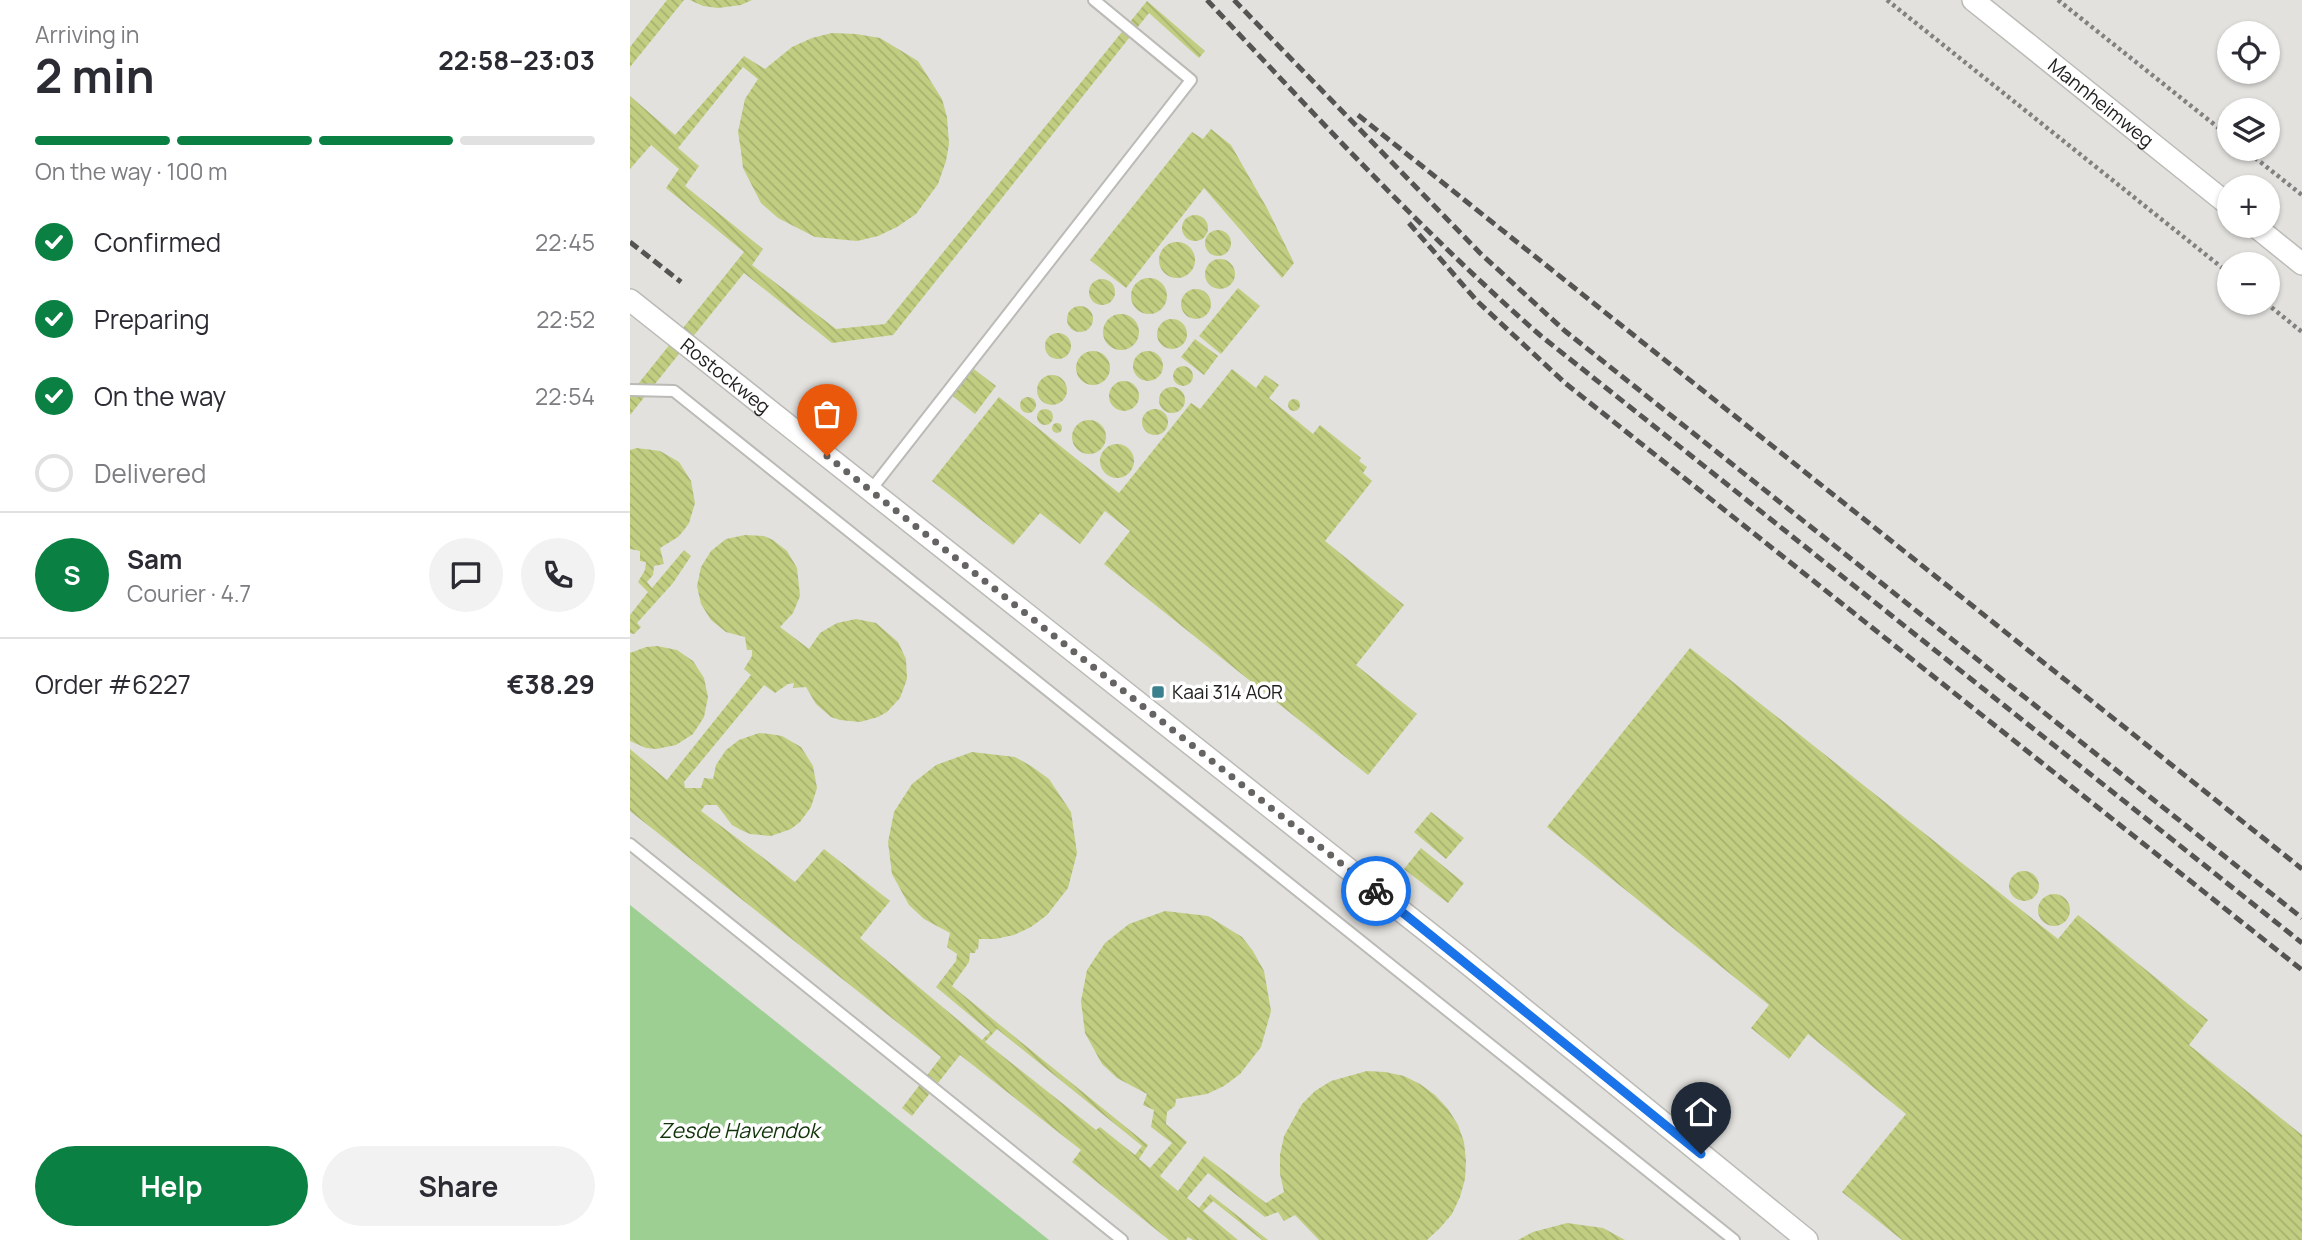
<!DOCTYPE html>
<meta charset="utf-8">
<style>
body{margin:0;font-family:Manrope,sans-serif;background:#f2f2f3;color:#2b2b33;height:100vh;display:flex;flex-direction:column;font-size:26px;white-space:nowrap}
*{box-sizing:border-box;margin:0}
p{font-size:23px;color:#7c7c81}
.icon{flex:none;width:38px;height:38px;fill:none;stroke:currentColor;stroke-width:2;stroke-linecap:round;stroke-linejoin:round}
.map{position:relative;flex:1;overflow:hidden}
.details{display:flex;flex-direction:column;background:#fff;width:630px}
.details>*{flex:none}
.fabs{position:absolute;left:1587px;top:21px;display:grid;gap:14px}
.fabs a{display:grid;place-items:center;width:63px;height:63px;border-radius:50%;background:#fff;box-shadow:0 2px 5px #0004;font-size:35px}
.pin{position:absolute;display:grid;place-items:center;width:60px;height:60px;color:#fff;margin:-72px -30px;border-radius:50% 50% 50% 0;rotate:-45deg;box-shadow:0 0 7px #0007}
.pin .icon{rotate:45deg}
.courier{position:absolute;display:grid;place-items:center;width:70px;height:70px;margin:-35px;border:5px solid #1a73e8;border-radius:50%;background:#fff;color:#222;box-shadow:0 2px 9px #0007}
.head em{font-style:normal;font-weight:700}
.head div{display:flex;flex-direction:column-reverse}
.head{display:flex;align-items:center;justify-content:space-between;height:119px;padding:0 35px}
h1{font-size:46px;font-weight:700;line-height:52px}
.bar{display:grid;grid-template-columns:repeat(4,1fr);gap:10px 7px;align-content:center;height:84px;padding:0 35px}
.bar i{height:9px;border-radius:5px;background:#e1e1e2}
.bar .current{background:#0b8043}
.bar p{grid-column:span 4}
.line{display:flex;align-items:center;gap:18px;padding:0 35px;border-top:2px solid #e1e1e2}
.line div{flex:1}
.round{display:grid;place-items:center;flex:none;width:74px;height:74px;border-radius:37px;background:#f2f2f3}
ol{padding:0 35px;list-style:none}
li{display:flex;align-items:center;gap:21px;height:77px}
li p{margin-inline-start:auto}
li .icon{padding:7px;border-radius:50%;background:#0b8043;color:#fff;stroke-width:4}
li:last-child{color:#7c7c81}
li i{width:38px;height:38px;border:4px solid #e1e1e2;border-radius:50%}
.cta{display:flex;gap:14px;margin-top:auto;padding:14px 35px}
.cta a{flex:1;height:80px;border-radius:42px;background:#0b8043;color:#fff;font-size:28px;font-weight:700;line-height:80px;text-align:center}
.cta a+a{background:#f2f2f3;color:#2b2b33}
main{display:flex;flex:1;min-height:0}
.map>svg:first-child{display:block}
.water{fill:#9ccf91}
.building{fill:url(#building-back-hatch);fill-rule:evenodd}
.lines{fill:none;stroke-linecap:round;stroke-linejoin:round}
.service-casing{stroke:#bbbab6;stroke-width:14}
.minor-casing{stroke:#bbbab6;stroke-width:24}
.path{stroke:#82817f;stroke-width:4.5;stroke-dasharray:3.5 3.5;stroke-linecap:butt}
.service{stroke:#fff;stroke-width:10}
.minor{stroke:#fff;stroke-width:21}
.rail{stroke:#555453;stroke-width:5;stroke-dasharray:10 5;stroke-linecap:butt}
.done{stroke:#656462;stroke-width:7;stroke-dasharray:0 12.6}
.route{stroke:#1a73e8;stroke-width:9}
.poi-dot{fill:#3b808d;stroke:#fff;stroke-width:2.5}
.labels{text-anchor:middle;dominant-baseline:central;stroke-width:7;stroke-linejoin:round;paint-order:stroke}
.street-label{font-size:19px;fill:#222120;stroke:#fff}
.poi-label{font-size:19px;fill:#222120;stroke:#fff;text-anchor:start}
.water-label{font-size:21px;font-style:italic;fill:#13350b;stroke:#fff}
</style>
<main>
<section class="details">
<div class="head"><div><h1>2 min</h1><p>Arriving in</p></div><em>22:58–23:03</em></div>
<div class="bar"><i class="current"></i><i class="current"></i><i class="current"></i><i></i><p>On the way · 100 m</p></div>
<ol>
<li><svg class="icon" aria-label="check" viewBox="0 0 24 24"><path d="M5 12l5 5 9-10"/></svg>Confirmed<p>22:45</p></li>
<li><svg class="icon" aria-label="check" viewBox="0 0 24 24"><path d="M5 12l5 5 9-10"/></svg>Preparing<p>22:52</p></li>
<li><svg class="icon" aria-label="check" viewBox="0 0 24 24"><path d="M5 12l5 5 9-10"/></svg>On the way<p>22:54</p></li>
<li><i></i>Delivered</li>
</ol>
<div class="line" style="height:126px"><b class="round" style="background:#0b8043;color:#fff">S</b><div><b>Sam</b><p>Courier · 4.7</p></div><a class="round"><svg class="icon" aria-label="chat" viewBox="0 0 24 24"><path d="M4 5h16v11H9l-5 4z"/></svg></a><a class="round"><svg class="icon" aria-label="phone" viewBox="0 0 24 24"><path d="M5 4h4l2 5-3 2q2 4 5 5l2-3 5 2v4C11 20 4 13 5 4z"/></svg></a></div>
<div class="line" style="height:91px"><div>Order #6227</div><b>€38.29</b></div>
<div class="cta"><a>Help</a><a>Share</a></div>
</section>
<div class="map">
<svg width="1672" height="1240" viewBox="0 0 1672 1240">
<defs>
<pattern id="building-back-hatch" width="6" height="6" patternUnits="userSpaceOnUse" patternTransform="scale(1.75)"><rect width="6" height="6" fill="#c1ce81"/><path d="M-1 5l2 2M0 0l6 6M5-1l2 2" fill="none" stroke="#a6b16f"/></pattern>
</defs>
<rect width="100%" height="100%" fill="#e2e1de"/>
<path class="water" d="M0,905L419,1240H0Z"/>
<g class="building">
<path d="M37,0H54L0,67V47Z"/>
<path d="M60,0H122L111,5L88,8L73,6Z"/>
<path d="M517,1L575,51L569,58L519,13L263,335L202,343L114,273L0,415V394L114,252L36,188L49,169L21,145L0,169V96L45,135L114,56L135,69L162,47L182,38L202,33L226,34L250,38L288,61L312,99L317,117L319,144L316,161L308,184L286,214L267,227L248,236L227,241L185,237L148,218L131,203L113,168L111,151L108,132L115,99L128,79L113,67L48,148L69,166L55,186L133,249L122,265L206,329L255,324Z"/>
<path d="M581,129L601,145L638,210L664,263L652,278L574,188L496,288L460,260L562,132L573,139Z"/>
<circle cx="565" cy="228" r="13"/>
<circle cx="588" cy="243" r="13"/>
<circle cx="547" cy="260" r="18"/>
<circle cx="590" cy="274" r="15"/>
<circle cx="519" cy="296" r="18"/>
<circle cx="472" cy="292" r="13"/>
<path d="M608,288L630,306L591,354L569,336Z"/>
<circle cx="566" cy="304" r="15"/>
<circle cx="450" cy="319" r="13"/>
<circle cx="491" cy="332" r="18"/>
<circle cx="542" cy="334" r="15"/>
<circle cx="428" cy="346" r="13"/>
<path d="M565,339L588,356L574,375L551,357Z"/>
<circle cx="463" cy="368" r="17"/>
<circle cx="518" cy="366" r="15"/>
<circle cx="553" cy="376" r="10"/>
<path d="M340,366L366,386L345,414L319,393Z"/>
<path d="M602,369L626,388L635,375L649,385L639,398L683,434L690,425L731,458L729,461L737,467L733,473L742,481L695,541L774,605L726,665L787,714L738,775L474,564L500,531L475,511L450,544L410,513L383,545L302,481L369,397L489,493L561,403L570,409Z"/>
<circle cx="422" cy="390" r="15"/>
<circle cx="494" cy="396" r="15"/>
<circle cx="542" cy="400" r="13"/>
<circle cx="398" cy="405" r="8"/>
<circle cx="664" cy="405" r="6"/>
<circle cx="525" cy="422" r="13"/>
<circle cx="415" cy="417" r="8"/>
<circle cx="459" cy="437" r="17"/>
<circle cx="427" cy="428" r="5"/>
<circle cx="487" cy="461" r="17"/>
<path d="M7,448L30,451L49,462L61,481L65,503L59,523L54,530L48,537L30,548L34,564L24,566L23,575L17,582L22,588L54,550L61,556L43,583L7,623L11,627L4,634L0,633V615L18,592L8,582L15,570L16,562L10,561V551L0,549V450Z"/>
<path d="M115,535L134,536L143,540L157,551L167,568L170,596L163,613L150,627L179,649L190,633L207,623L226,619L246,623L268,642L276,659L277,679L270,698L257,712L248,717L230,722L210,720L201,717L186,704L176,687L163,688L164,683L158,684L145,693L134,685L54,782L55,788H71L74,778L83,779L86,765L96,750L109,740L129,733L140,734L152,736L171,747L183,766L187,788L181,807L170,822L161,829L141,836L120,834L111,830L102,825L87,805H75L71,811L165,882L194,849L260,901L230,938L352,1040L360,1032L306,987L326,961L327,954L317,947L320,933L294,919L279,905L262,874L258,842L264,812L282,784L306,765L342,752L385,757L401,766L419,779L441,812L447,853L438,888L417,915L401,927L384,935L365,939H349L348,950L346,949L345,953H340L339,962L322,986L518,1145L509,1159L520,1168L542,1143L521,1127L524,1110L513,1105L517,1094L487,1078L472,1064L455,1033L451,1001L457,970L475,943L499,924L535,911L578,916L612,937L623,951L634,971L641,1011L631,1047L610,1074L594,1086L577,1094L546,1099L545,1106L537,1112L536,1124L557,1142L530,1176L548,1191L574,1156L636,1203L654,1192L650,1174V1155L654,1136L672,1104L685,1091L701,1081L737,1071L755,1072L774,1076L790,1084L805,1095L818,1109L828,1125L834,1142L836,1161L835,1179L830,1197L822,1214L810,1228L797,1240H689L665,1215L654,1221L648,1212L635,1217L578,1173L557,1198L569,1208L580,1194L638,1240H632L583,1201L573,1211L608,1240H563L558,1237L556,1240H539L442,1162L451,1150L330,1055L282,1116L272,1108L311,1057L0,811V749L37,780L121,675L114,669L122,656V650H117L115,637L96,632L81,620L71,604L67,586L71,567L81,551L96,539ZM367,1029L512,1146L505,1155L470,1127L466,1130L355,1042Z"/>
<path d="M27,646L47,650L63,661L74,678L78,697L74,717L63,734L46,745L26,749L16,748L0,741V653L16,647Z"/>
<path d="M1060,648L1428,939L1448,915L1578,1020L1559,1045L1672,1135V1240H1272L1212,1192L1276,1114L1178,1034L1159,1059L1121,1028L1139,1005L917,827Z"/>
<path d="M801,812L834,838L816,859L784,832Z"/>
<path d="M791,848L834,883L818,903L774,869Z"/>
<circle cx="1394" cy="886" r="15"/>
<circle cx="1424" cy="910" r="16"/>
<path d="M937,1223L973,1228L995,1240H888L903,1232Z"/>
</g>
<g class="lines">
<g class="service-casing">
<g id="service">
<path d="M0,390L44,391L1104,1240"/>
<path d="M240,491L561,80L464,0"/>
<path d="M0,844L492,1240"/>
</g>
</g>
<g class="minor-casing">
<g id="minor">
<path id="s1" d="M1343,0L1600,206"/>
<path d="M1625,226L1672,264"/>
<path id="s2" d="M0,300L837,963L1177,1240"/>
</g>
</g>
<g class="path">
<path d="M1257,0L1600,274"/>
<path d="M1428,0L1600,137"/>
<path d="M1614,149L1672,195"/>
<path d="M1636,303L1672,332"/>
</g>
<use href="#service" class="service"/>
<use href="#minor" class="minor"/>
<g class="rail">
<path d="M577,0C685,115 792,232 911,336L1672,943"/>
<path d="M604,0L850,253L935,331L1672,918"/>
<path d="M728,115L1672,869"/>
<path d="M779,223L847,301L935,383L1672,970"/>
<path d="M0,242L51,282"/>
</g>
</g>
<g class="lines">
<path class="done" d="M197,456L746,891"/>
<path class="route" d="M746,891L1071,1154"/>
</g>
<rect class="poi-dot" x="521" y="685" width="14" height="14" rx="3.5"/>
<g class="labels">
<g class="street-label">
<text stroke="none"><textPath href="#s1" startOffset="164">Mannheimweg</textPath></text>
<text stroke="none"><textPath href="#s2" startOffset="122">Rostockweg</textPath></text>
</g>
<g class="poi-label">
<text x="542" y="692">Kaai 314 AOR</text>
</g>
<g class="water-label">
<text x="109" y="1130">Zesde Havendok</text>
</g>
</g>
</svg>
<div class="fabs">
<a><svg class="icon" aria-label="locate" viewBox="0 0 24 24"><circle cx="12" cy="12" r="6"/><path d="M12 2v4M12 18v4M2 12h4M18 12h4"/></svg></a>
<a><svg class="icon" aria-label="layers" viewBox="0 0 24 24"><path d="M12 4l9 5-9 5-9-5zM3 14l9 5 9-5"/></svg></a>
<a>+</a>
<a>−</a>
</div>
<div class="pin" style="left:197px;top:456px;background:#ea580c"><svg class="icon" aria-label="bag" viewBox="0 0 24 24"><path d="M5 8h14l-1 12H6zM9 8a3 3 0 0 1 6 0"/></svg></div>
<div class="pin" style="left:1071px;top:1154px;background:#1f2937"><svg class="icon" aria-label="home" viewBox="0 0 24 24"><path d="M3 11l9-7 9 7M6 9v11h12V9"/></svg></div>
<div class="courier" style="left:746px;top:891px"><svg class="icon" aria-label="bike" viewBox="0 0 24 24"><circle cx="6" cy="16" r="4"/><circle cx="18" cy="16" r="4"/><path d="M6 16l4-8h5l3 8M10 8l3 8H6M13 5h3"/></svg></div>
</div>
</main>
